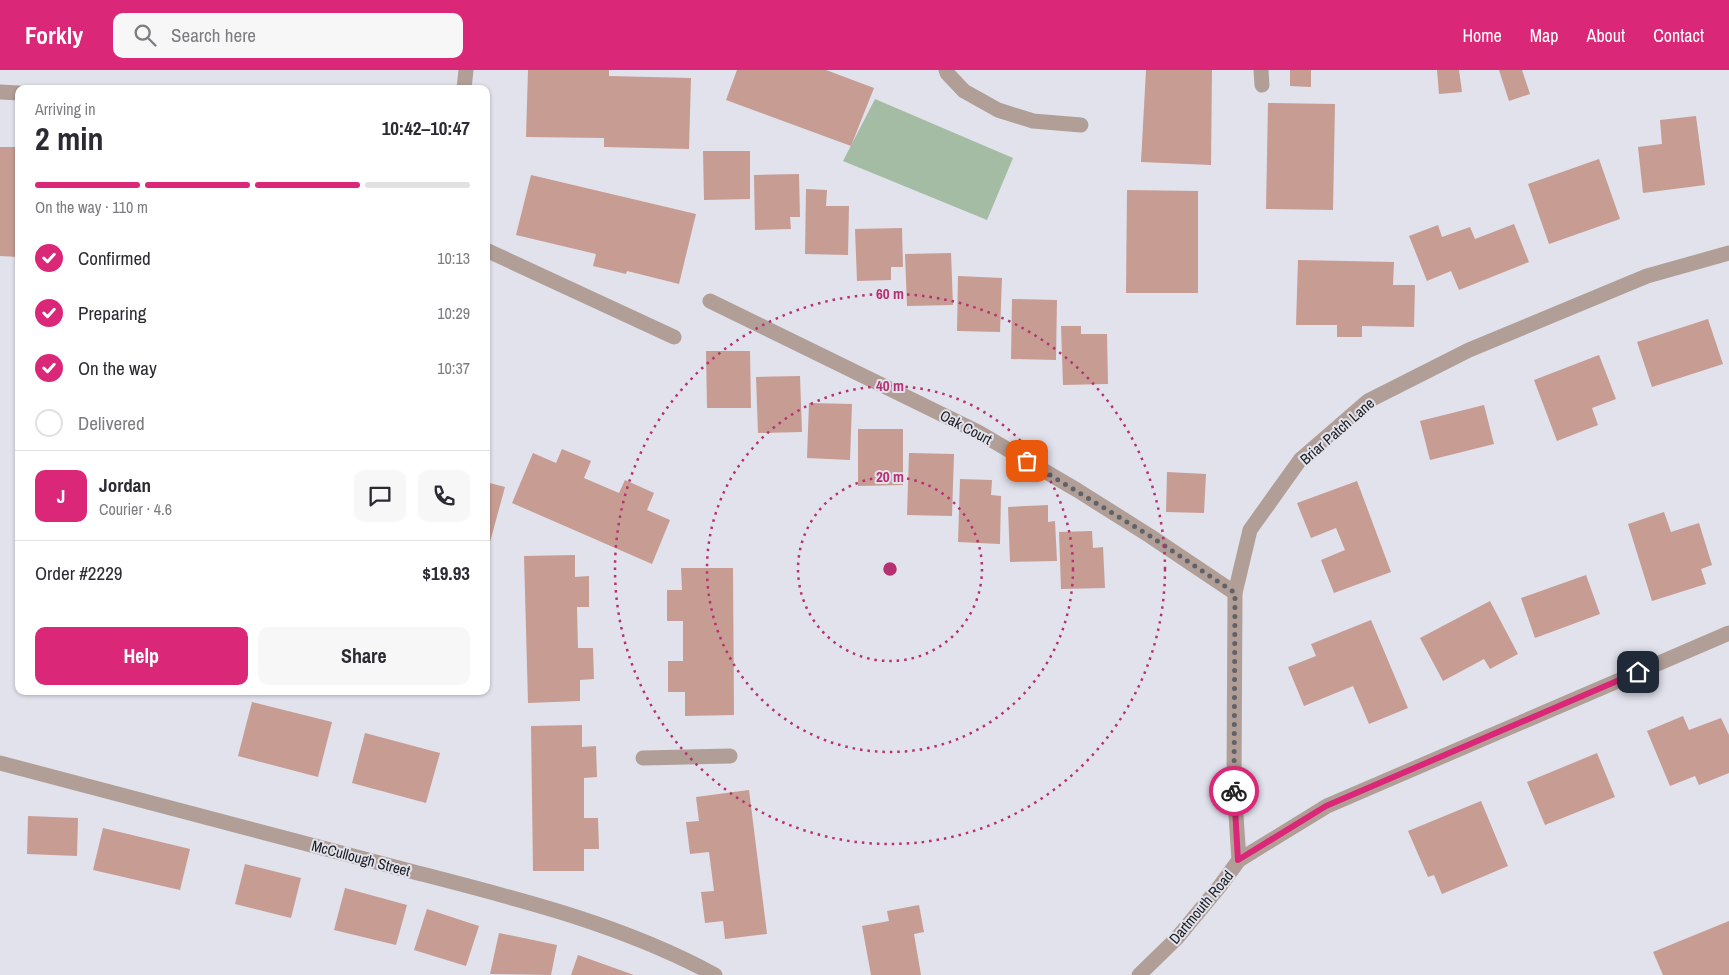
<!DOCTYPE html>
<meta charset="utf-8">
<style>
body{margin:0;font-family:"Archivo Narrow",sans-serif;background:#f7f7f7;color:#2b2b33;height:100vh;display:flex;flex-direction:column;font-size:19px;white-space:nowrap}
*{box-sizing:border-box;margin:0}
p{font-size:16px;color:#7c7c81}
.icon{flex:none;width:28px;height:28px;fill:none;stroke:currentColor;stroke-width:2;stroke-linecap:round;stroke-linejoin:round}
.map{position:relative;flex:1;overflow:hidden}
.drawer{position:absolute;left:15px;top:15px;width:475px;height:610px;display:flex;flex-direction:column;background:#fff;border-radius:10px;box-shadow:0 1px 4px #0004}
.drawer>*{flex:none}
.pin{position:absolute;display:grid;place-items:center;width:42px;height:42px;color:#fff;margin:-21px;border-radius:10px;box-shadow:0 2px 8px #0006}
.courier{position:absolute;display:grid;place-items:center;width:50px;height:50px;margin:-25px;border:4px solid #db2777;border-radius:50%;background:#fff;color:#222;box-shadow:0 1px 6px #0007}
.head em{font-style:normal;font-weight:700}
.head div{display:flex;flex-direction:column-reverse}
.head{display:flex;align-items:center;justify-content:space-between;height:85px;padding:0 20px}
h1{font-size:32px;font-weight:700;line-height:38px}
.bar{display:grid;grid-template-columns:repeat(4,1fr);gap:8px 5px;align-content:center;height:60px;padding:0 20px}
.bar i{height:6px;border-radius:4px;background:#e1e1e2}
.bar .current{background:#db2777}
.bar p{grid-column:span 4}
.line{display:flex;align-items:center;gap:12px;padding:0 20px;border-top:1px solid #e1e1e2}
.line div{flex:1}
.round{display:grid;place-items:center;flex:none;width:52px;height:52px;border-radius:10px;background:#f7f7f7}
ol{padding:0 20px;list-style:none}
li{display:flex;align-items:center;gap:15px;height:55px}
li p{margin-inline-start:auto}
li .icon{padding:5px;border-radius:50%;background:#db2777;color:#fff;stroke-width:4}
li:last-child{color:#7c7c81}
li i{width:28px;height:28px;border:2px solid #e1e1e2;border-radius:50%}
.cta{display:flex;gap:10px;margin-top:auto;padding:10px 20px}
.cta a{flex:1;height:58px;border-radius:10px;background:#db2777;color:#fff;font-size:20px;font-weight:700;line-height:58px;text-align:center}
.cta a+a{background:#f7f7f7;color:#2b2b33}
header{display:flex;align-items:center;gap:30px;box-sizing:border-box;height:70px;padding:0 25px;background:#db2777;color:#fff}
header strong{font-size:24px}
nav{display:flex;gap:28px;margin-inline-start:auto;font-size:18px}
.search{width:350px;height:45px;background:#f7f7f7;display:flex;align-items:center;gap:12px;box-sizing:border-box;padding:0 18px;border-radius:10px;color:#7c7c81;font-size:19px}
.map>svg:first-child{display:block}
.garden{fill:#a5bca4}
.building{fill:#c79c93}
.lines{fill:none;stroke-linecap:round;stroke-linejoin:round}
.minor{stroke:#b19f97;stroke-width:15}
.done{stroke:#616267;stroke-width:5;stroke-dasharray:0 9}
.route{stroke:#db2777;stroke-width:6}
.ring{fill:none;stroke:#b73071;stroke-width:2.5;stroke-dasharray:2.5 5}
.labels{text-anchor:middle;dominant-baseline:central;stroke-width:4;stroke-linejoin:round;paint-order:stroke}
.street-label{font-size:15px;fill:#1c1d20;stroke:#e1e2ec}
.centre{fill:#b73071;stroke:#e1e2ec;stroke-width:2.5}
.ring-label{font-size:15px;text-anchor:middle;font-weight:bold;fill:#b73071;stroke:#e1e2ec;stroke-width:4;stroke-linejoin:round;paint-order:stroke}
</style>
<header>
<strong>Forkly</strong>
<div class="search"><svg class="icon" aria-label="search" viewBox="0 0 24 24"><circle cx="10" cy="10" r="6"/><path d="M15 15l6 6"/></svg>Search here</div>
<nav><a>Home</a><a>Map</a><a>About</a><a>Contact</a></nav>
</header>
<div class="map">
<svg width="1729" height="905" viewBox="0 0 1729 905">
<rect width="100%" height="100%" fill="#e1e2ec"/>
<path class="garden" d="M875,29L1013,88L987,150L843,91Z"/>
<g class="building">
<path d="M528,0H609V6L691,8L689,79L604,77V68L526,67Z"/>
<path d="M737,0H826L874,18L851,76L726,30Z"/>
<path d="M1146,0H1212L1211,95L1141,92Z"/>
<path d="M1290,0H1311V17L1290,16Z"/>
<path d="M1437,0H1459L1462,22L1439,24Z"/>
<path d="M1499,0H1522L1530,24L1509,31Z"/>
<path d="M1268,33L1335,34L1333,140L1266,139Z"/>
<path d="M1696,46L1705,115L1643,123L1638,77L1662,74L1660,50Z"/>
<path d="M0,77H19V187L0,186Z"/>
<path d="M703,81H750V129L704,130Z"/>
<path d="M1599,89L1620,149L1549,174L1528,114Z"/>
<path d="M799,104L800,147H790L791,159L755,160L754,105Z"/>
<path d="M531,105L696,144L679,214L627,201L626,204L593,196L596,184L516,165Z"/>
<path d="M806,119L827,120L826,136H849L848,185L805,184Z"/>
<path d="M1127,120L1198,121V223H1126Z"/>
<path d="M1514,154L1529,192L1459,220L1451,201L1427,211L1409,166L1438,155L1442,167L1470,157L1475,169Z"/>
<path d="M902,158L903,197H891V210L857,211L855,159Z"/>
<path d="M951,183L953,235L907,236L905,184Z"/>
<path d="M1298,190L1394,192L1393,215H1415L1414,257L1362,256V267H1337V255H1296Z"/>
<path d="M958,206L1002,208L1000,262L957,261Z"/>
<path d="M1012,229L1057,230L1056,290L1011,289Z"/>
<path d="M1708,249L1723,294L1652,317L1637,272Z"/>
<path d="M1061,256H1081V264H1107L1108,314L1063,315Z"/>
<path d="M706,281H750L751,338H707Z"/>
<path d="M1599,285L1616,329L1592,338L1598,355L1557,371L1534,310Z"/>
<path d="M800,306L802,362L758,363L756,307Z"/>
<path d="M809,333L852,334L850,390L807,388Z"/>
<path d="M1484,335L1494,374L1430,390L1420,351Z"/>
<path d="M858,359H903V415L858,416Z"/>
<path d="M562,379L591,391L584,408L619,423L625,410L654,423L647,440L670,450L652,494L512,433L533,383L556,393Z"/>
<path d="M909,383L954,384L952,446L907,445Z"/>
<path d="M1167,402L1206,404L1204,443L1166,442Z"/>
<path d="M960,409L992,410L991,425L1001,426L1000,474L958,472Z"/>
<path d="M1357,411L1391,502L1334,523L1321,490L1345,480L1336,458L1311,468L1297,433Z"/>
<path d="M486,412L505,417L490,472L486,471Z"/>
<path d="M1048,435V452L1055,451L1057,491L1010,492L1008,437Z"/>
<path d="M1664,442L1671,462L1699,453L1712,495L1701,499L1706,514L1652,531L1628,454Z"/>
<path d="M1092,461L1093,478L1103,477L1105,518L1061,519L1059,462Z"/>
<path d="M575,485V507L589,506V537H577L578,578H593L594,609L580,610V631L528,633L524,486Z"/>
<path d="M681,498H733L734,645L685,646V622H668V591H683V551H667V520H682Z"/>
<path d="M1586,505L1600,544L1535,568L1521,528Z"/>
<path d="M1490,531L1518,584L1490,599L1484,589L1443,611L1420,568Z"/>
<path d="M1371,550L1408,638L1369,654L1353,616L1304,636L1288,597L1316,586L1311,574Z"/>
<path d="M252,632L332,652L318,707L238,686Z"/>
<path d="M1683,646L1689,660L1721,648L1729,665V703L1699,715L1695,706L1670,716L1647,661Z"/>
<path d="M582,655V677L596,676L597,707L584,708V748H598L599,779H584V801H533L531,656Z"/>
<path d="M365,663L440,683L426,733L352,713Z"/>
<path d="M1597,683L1615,727L1545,755L1527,712Z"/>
<path d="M749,720L767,864L725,869L723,851L705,853L701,822L714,821L709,782L690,784L686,752L699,751L696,727Z"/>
<path d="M1481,731L1508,796L1442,824L1434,805L1428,807L1408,761Z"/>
<path d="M28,746L78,748L77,786L27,784Z"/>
<path d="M103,758L190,779L180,820L93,800Z"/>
<path d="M245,794L301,808L291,848L235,834Z"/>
<path d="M345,818L407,835L396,875L334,860Z"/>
<path d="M919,835L924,862L914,864L921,905H871L862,856L889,851L887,841Z"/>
<path d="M427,839L479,856L466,896L414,880Z"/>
<path d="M1729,851V905H1663L1653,882Z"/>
<path d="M499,863L557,875L551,905L490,904Z"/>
<path d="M578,885L634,905H571Z"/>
</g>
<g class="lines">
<g class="minor">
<path d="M946,0L947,3L964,21L998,40L1033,51L1081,55"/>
<path d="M1261,0L1262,15"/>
<path d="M464,19L466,0"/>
<path d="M0,22L19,23"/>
<path d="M486,180L674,267"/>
<path d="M710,231L978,362L1077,420L1150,466L1235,523"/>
<path d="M643,688L730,686"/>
<path d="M0,693C130,727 260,762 391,796C501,825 614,850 715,905"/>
<path d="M1239,790L1234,715L1235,523L1250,460L1300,390L1368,331L1469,280L1647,206L1729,183"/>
<path d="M1139,905L1177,868L1220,816L1239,790L1327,736L1729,563"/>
</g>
</g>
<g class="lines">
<path class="done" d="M1027,391L1150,466L1235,523L1234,721"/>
<path class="route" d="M1234,721L1238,790L1326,736L1638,602"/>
</g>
<g class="ring">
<circle cx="890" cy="499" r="92"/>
<circle cx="890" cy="499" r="183"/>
<circle cx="890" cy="499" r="275"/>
</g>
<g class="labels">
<g class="street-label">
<text transform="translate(966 357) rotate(28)">Oak Court</text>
<text transform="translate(1337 361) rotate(-41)">Briar Patch Lane</text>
<text transform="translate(361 788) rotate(15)">McCullough Street</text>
<text transform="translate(1201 837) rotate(-50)">Dartmouth Road</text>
</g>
</g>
<circle cx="890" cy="499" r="8" class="centre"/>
<g class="ring-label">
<text x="890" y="229">60 m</text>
<text x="890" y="321">40 m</text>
<text x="890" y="412">20 m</text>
</g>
</svg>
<div class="pin" style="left:1027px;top:391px;background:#ea580c"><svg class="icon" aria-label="bag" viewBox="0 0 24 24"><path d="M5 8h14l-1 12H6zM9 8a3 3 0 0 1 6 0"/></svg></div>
<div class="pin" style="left:1638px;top:602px;background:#1f2937"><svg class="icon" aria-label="home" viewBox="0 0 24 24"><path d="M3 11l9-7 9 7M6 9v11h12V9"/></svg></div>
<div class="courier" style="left:1234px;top:721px"><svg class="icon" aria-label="bike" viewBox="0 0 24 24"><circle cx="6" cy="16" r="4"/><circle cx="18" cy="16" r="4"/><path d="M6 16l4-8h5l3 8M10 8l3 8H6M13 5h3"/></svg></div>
<section class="drawer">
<div class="head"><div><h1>2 min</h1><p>Arriving in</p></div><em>10:42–10:47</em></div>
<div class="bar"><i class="current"></i><i class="current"></i><i class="current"></i><i></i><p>On the way · 110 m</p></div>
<ol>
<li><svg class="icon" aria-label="check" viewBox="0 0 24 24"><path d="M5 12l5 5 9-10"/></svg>Confirmed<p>10:13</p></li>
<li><svg class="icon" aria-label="check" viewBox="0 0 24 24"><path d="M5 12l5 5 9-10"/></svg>Preparing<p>10:29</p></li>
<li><svg class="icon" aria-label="check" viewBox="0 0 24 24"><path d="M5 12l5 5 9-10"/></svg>On the way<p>10:37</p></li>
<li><i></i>Delivered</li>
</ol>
<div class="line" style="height:90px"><b class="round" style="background:#db2777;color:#fff">J</b><div><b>Jordan</b><p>Courier · 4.6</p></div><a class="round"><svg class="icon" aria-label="chat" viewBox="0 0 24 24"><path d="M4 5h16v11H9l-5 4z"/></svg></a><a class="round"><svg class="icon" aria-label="phone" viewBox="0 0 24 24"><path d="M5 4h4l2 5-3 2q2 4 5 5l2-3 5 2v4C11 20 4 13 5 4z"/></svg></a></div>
<div class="line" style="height:65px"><div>Order #2229</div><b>$19.93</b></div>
<div class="cta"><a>Help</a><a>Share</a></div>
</section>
</div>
